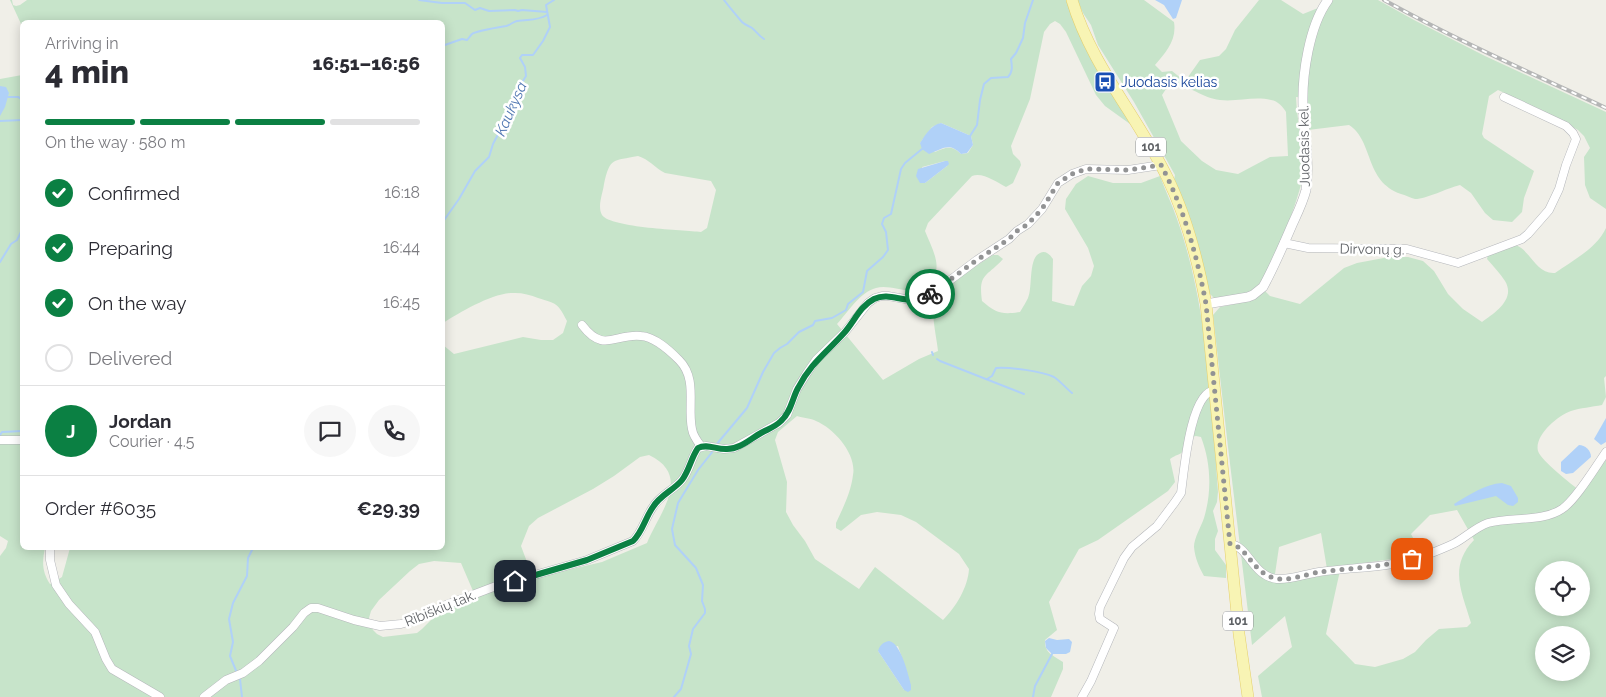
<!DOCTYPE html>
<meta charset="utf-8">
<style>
body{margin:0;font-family:Raleway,sans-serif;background:#f7f7f7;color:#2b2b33;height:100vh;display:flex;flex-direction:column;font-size:19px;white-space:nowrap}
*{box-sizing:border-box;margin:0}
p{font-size:16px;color:#7c7c81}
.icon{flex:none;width:28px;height:28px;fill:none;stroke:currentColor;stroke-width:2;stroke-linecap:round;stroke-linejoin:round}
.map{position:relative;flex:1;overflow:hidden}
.drawer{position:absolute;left:20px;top:20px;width:425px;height:530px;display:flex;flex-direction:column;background:#fff;border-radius:8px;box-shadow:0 2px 12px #0003}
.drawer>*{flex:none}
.buttons{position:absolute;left:1535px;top:561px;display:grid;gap:10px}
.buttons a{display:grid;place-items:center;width:55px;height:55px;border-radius:50%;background:#fff;box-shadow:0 2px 12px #0003;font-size:25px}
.pin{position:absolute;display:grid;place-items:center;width:42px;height:42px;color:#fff;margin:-21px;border-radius:10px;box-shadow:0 2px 8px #0006}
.courier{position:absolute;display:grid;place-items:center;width:50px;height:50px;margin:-25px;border:4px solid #0b8043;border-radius:50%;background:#fff;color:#222;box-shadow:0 1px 6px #0007}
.headline em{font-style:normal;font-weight:800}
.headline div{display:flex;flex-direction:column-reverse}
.headline{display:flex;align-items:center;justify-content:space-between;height:85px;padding:0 25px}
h1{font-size:32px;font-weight:800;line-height:38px}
.bar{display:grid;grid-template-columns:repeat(4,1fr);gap:8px 5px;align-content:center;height:60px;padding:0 25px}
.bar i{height:6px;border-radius:4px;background:#e1e1e2}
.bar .selected{background:#0b8043}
.bar p{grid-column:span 4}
.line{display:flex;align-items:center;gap:12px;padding:0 25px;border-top:1px solid #e1e1e2}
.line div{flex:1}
.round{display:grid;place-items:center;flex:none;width:52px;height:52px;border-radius:26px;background:#f7f7f7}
ol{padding:0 25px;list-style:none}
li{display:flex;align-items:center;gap:15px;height:55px}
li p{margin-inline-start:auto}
li .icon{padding:5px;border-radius:50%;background:#0b8043;color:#fff;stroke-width:4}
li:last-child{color:#7c7c81}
li i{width:28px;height:28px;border:2px solid #e1e1e2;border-radius:50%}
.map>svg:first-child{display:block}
.green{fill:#c7e4ca;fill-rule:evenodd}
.water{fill:#b0d1f8}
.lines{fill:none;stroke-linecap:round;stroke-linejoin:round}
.stream{stroke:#b0d1f8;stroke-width:2}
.minor-casing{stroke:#b5b7bb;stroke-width:9}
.tertiary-casing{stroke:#b5b7bb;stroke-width:10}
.primary-casing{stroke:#e5cf6b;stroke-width:12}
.minor{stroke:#fff;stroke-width:8}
.tertiary{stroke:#fff;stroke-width:9}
.primary{stroke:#f8f4b4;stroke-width:11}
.rail-casing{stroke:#b5b6b6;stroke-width:4}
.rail{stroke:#fff;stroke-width:2;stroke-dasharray:5.5;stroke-linecap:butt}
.done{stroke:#929394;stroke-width:5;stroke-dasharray:0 9}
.route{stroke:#0b8043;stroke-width:6}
.labels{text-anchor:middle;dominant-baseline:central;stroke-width:5;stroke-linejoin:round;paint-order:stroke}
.shield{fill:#fff;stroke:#8f9194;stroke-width:1}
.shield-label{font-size:12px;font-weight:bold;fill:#5f6266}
.transit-label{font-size:14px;fill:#164399;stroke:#fff;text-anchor:start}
.street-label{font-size:14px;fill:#5f6266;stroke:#fff}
.water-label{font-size:15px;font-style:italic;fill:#5076b2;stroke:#fff}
</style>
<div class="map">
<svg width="1606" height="697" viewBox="0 0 1606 697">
<rect width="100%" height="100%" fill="#f0efe8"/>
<g class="green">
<path d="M10,0H12L13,5L16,6L20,5L27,0H1066L1076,26L1096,64L1099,76L1107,89L1116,98L1130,124L1105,106L1096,95L1066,32L1060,24L1055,21L1050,24L1044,32L1030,99L1011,146L1013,154L1020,161L1021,165L1013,183L1006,187C996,182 983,172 972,176L928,223L925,231C931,247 946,270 928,283C923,287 918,291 911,291C900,290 886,285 876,288C860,292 848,312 837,324L883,380L919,359L938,351C937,340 931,314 934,304C937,289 980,264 993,255H998L1003,259C987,277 978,273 982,301C996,313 1002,315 1020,312C1023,307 1026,302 1028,298C1033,287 1028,258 1040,253C1046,250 1050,255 1053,259L1052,301L1067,305L1074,306L1082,286L1091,276L1094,266L1088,248L1065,209L1066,199L1076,184L1088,176L1113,183H1141L1160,176C1165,190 1172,204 1177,219C1207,303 1212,403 1218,492L1217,502L1213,511L1218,531L1215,539V550L1226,565V578L1204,576C1199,567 1195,558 1194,547C1194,538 1201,527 1204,518C1212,491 1211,463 1201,437L1196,436L1185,439C1182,459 1183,450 1170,459L1175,482L1168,491L1098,540L1079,549L1049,602L1057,630L1045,640C1044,653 1054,656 1063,662V669L1051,697H0V556L6,548L8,541L0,536V79L22,75V548H45C42,562 42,572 50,584L62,577L70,548H442L443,345L454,354L523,337L541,340H553L563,333L567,321C557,302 557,304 538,298C531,295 523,293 515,293C494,292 461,312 443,323L442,22H22V26ZM941,123L971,136L973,145L968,153L961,154C952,145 946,147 935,152L920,143L932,127ZM638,156C649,159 655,168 665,173L711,181L716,190L707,228L701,232C684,230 611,228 602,215C597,206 603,193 604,184C610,157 613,161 638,156ZM945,161L947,166L925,183L922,167ZM797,416C803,418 811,418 816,421C835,429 857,455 853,475C851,492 843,508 836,523V528L841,531L861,515L877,512L901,515L916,522L959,554L969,569C968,587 956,607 943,620L875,567L859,589L815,559L805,541L793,525L786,512L787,482L775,440L778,432ZM649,455C693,476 659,513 647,543L602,562L533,578L521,546L529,526L538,518L593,489L614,476L640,457ZM434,561L461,563L476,598L440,611L422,629L417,633L383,637L377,634L373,630L369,618L371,611L379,600L410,571L419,564ZM898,646L908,676L904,690L878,651Z"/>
<path d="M1077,0H1144L1174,22C1177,40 1166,52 1155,65L1162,72L1172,71L1182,79L1188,77L1200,60L1219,56L1226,49L1235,30L1259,0H1281L1303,14L1328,4L1331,0H1378L1414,20L1485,56L1606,112V209L1590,198L1585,185L1584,157L1590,148L1584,136L1578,130L1541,110L1498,90L1489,96L1482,134L1484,138L1534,171L1524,198L1522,212L1512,222L1493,220L1485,213L1471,193L1460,185C1447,188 1427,199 1415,199C1411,198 1405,195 1401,194C1364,181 1374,141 1349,125L1308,130L1306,98L1296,97C1297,122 1304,148 1303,173C1303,190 1268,281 1256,289C1244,297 1228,297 1215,299L1209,293L1174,180L1175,175L1134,102L1098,45L1091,25L1083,13ZM1171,85C1189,84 1202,98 1220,100C1237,102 1254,96 1271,100C1278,101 1283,107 1286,112L1288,156L1270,157L1238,174L1216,170L1202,161L1181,141L1162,95L1166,89Z"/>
<path d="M1606,228V376L1604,378L1606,397L1602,405C1592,407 1580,408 1571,411C1557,416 1534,436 1538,451C1541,461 1572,484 1581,492L1606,460V697H1262L1258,676L1292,647L1285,616L1252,645L1228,447L1213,315L1220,307L1254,300L1265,291L1270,296L1300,304L1344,268L1357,263L1389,257H1408L1423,261L1434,271L1448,294L1463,309L1482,322C1495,313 1516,299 1505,281C1500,273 1493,266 1487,259L1488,255C1495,252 1503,247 1510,245C1528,242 1534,275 1555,273C1572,261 1597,248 1606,228ZM1457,510L1474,540C1448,567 1462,592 1471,623L1467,627L1439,629L1426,640L1415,652L1403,659L1375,667L1355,664L1326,634L1341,566L1400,558L1421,553L1411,534L1430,515ZM1321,533L1328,575L1285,582L1275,574L1279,547ZM1544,570H1581V608H1544ZM1544,635H1581V672H1544Z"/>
</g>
<g class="water">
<path d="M1155,0H1182L1176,18L1173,19L1164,5Z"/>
<path d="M0,86L6,87L9,93L5,107L0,116Z"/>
<path d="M941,123L971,136L973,145L967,153L961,154C949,142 943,149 929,154L922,149L920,143C926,134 931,125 941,123Z"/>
<path d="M945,161H948L949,164L947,166L925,183H920L916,176L918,169Z"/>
<path d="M1606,418V442L1601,445L1594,439Z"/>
<path d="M1579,445C1585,445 1591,450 1591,457L1573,473L1566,474L1561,471V462Z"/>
<path d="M1502,483L1511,486L1518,498V502L1513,506L1508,505L1496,496L1455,506L1454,504C1469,495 1485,484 1502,483Z"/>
<path d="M1049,638L1057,640L1069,639L1072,642L1070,652L1066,654H1052L1046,648L1045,641Z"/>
<path d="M889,641C901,643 908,674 911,685V690L908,692L904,690L878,651C880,645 883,642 889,641Z"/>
</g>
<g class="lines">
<g class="stream">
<path d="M419,0L442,3H465L475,10L480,8L489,11L515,10L518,11L522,10L547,12"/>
<path d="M724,0C730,8 736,15 742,22C745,25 749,26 752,28C757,32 759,36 764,39"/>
<path d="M442,46L462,39L467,40C469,38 470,36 472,34C476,31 500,27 506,26C510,25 513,22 517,21C529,19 537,21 547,15"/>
<path d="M8,97H18L22,99"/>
<path d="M0,121L22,120"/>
<path d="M970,136L977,125L980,100L984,84L991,78L1008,77C1013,72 1012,66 1011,59L1016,53L1023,38L1025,23L1033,0"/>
<path d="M442,223L459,199L475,171L489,157L493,144L516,100L518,89L526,76L525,67L520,58L522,55H533L543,41L550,27L546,5L554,0"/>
<path d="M0,262L11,244L17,240L22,230"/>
<path d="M932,352L933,355"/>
<path d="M937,359L940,361L1024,394"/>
<path d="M987,379L992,376L996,368C1010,367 1041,371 1054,377C1060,381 1066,388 1072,393"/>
<path d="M0,435L2,432L22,431"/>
<path d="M716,445L747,408L763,372L774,353L780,348L787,344L799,332L813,325L815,321L832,318L846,310L848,304L863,292L867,271L883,257L888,250L886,232L882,224L884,218L891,214L901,169L905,163L922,149"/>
<path d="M237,673L230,656L233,642L229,619L233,603L247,576L248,558L253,548"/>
<path d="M240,679L242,697"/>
<path d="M674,697L681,689L691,654L689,646L693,629L705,613V609L702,601L703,585L696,568L675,545L672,529L678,503L698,470L713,451"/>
<path d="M1033,697L1035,686L1052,654"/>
</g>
<g class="minor-casing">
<g id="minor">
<path d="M1284,243L1308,248L1407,249L1458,263L1522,239L1528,234L1549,210L1559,189L1566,165L1576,139L1573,133L1566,126L1504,97"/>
<path d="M582,325C604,354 615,333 641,336C655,337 669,350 679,360C698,379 687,406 692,429C693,436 697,441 701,446"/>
<path d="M0,440H22"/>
<path d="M1230,544C1249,546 1252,576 1277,579C1291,580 1305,574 1319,572C1352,567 1392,568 1424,556C1434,552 1445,548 1455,543C1466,537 1476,527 1488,523C1510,517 1543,522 1562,509C1576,500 1596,466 1606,452"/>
<path d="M50,548V560L56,585L69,604L95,632L106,659L112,669L160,697"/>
<path d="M204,697L226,680L243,673L259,661L293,627L304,613L311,608H318L354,620L380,626L401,624L421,618L446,605L496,586L587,560L633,541C643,531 645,518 653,507C660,495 674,490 682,480C690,470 691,458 698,448L706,446L724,449L734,448L779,423L787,415L797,389L807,373L816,360L845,332L868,303L875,298L882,296H888L911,300L919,299L933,293L977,260L1009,239L1017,231L1028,224L1042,209L1058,183L1072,174L1086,169L1128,170L1161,165"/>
<path d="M1082,697L1091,681L1114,628L1100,619L1099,614L1100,607L1124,558L1132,547L1157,526L1175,502L1181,493C1184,472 1190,392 1215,390"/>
</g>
</g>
<g class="tertiary-casing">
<path id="tertiary" d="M1206,304L1248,297L1253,295L1263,287C1274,267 1283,246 1292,225C1297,214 1303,202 1306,190C1310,162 1304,133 1303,106C1302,75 1309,26 1328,0"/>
</g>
<g class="primary-casing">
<path id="primary" d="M1072,0C1091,65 1138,117 1167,177C1187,217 1198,261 1206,304L1239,634L1248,697"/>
</g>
<use href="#minor" class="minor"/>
<use href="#tertiary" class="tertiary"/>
<use href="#primary" class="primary"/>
<g class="rail-casing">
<path id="rail" d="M1384,0C1456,40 1531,73 1606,108"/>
</g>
<use href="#rail" class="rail"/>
</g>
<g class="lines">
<path class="done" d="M930,294L977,260L1009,239L1017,231L1028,224L1042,209L1058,183L1072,174L1086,169L1128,170L1161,165C1184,208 1197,256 1206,304L1230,544C1246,546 1252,570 1271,577C1286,583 1305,574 1320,572C1351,568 1383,567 1412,559"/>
<path class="route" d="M515,581L587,560L633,541C643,531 645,518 653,507C660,495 674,490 682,480C689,471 691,458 698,448C707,443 717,450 727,449C740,449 750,439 761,433C768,429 775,427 781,421C791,412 792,399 798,388C810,364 827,352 844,333C854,322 860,306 874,299C887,293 899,300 912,300C918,300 924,297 930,294"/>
</g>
<defs>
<g id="bus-square" transform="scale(1.125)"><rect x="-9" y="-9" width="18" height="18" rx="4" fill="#1a4fb4" stroke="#fff"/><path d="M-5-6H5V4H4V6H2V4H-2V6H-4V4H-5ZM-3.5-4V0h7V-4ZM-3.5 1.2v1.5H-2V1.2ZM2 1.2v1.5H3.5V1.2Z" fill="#fff"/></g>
</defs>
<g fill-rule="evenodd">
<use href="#bus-square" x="1105" y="82"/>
</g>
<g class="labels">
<g class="shield">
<rect x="1136" y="137.5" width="30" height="19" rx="4"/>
<rect x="1223" y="611.5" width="30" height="19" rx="4"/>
</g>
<g class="shield-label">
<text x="1151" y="147">101</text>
<text x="1238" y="621">101</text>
</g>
<g class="transit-label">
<text x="1121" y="82">Juodasis kelias</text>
</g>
<g class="street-label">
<text transform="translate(1304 146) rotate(-91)">Juodasis kel.</text>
<text transform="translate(1372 249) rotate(1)">Dirvonų g.</text>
<text transform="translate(440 608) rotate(-22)">Ribiškių tak.</text>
</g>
<g class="water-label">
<text transform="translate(511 109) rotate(-66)">Kaukysa</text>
</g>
</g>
</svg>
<div class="buttons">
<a><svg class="icon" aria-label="locate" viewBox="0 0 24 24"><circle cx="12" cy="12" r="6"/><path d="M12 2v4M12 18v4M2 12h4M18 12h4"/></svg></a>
<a><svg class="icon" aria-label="layers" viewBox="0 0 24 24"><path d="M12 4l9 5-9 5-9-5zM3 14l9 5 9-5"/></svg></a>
</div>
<div class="pin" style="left:1412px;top:559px;background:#ea580c"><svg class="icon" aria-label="bag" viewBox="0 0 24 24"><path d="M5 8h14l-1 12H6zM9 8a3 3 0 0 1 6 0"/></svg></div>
<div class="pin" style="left:515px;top:581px;background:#1f2937"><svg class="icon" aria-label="home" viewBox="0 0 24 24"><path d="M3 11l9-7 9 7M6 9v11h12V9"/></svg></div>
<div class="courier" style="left:930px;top:294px"><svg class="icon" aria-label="bike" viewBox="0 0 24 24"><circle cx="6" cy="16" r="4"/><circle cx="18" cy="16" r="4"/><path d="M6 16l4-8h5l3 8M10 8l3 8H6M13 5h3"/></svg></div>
<section class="drawer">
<div class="headline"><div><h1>4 min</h1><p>Arriving in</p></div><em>16:51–16:56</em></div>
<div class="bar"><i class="selected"></i><i class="selected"></i><i class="selected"></i><i></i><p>On the way · 580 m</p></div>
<ol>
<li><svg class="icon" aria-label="check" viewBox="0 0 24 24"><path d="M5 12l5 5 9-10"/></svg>Confirmed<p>16:18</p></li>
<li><svg class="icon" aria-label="check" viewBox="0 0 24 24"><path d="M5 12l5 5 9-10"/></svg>Preparing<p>16:44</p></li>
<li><svg class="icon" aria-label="check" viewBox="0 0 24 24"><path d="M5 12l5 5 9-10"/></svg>On the way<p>16:45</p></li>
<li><i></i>Delivered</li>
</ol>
<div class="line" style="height:90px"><b class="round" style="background:#0b8043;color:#fff">J</b><div><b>Jordan</b><p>Courier · 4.5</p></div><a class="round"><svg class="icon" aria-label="chat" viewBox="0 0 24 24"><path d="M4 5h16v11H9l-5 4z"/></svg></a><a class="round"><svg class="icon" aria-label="phone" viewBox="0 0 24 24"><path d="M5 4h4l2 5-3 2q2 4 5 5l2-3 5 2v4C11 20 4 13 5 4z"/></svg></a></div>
<div class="line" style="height:65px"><div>Order #6035</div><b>€29.39</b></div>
</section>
</div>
